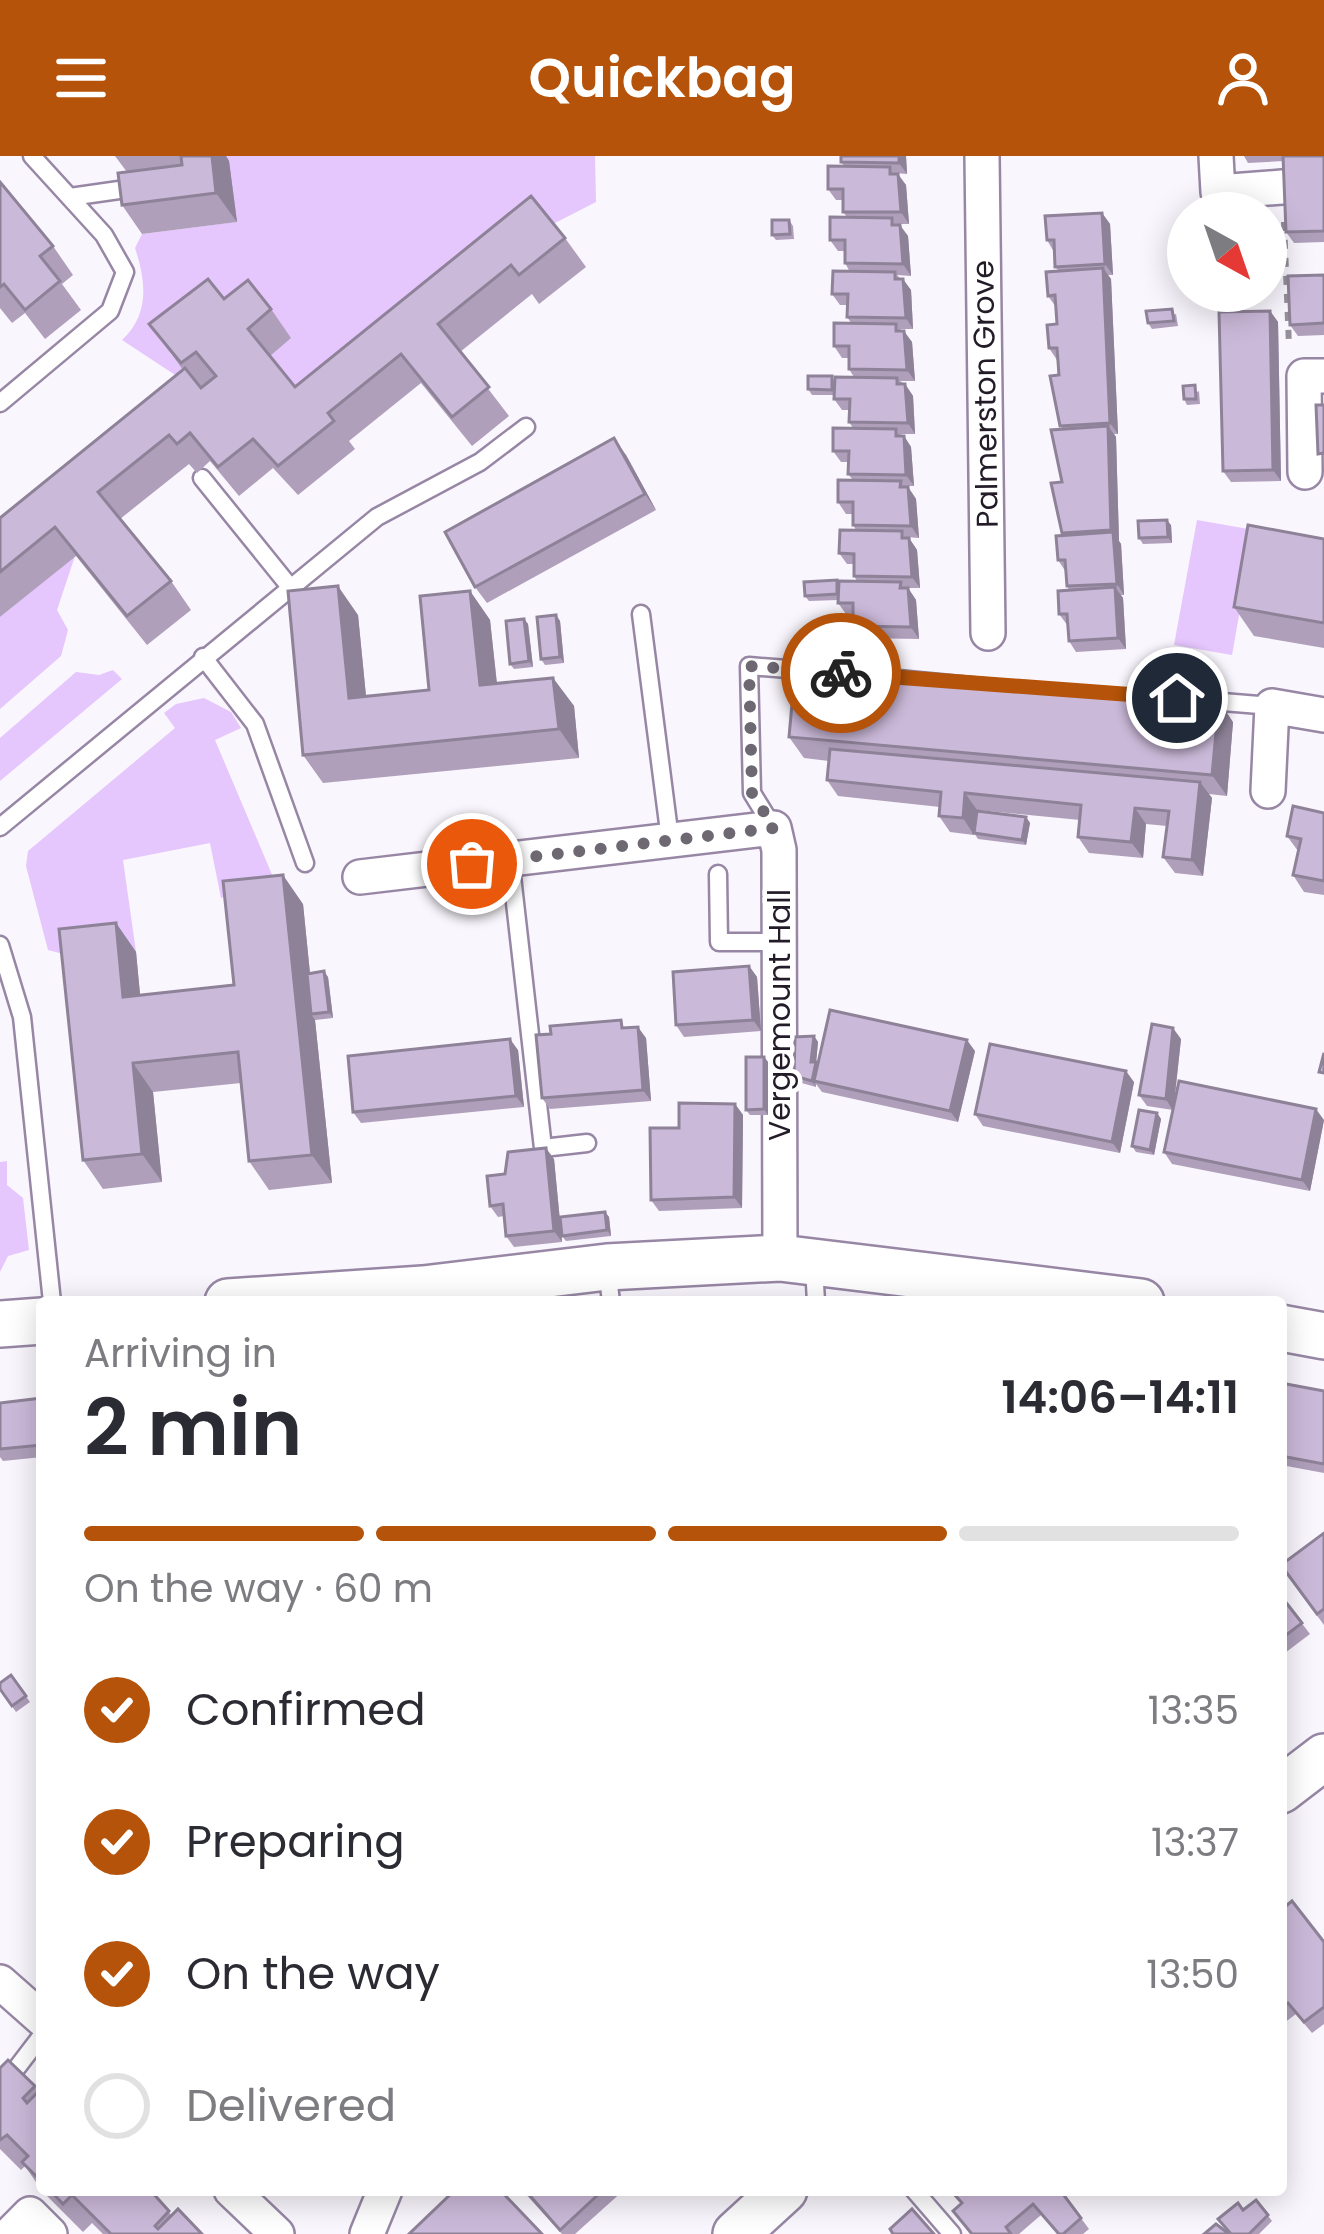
<!DOCTYPE html>
<meta charset="utf-8">
<style>
body{margin:0;font-family:Poppins,sans-serif;background:#f2f2f3;color:#2b2b33;height:100vh;display:flex;flex-direction:column;font-size:45px;white-space:nowrap}
*{box-sizing:border-box;margin:0}
p{font-size:39px;color:#7c7c81}
.icon{flex:none;width:66px;height:66px;fill:none;stroke:currentColor;stroke-width:2;stroke-linecap:round;stroke-linejoin:round}
.map{position:relative;flex:1;overflow:hidden}
.drawer{position:absolute;left:36px;top:1140px;width:1251px;height:900px;display:flex;flex-direction:column;background:#fff;border-radius:12px;box-shadow:0 6px 30px #0003}
.drawer>*{flex:none}
.needle{width:78px;rotate:140deg}
.tools{position:absolute;left:1167px;top:36px;display:grid;gap:24px}
.tools a{display:grid;place-items:center;width:120px;height:120px;border-radius:50%;background:#fff;box-shadow:0 6px 30px #0003;font-size:60px}
.pin{position:absolute;display:grid;place-items:center;width:102px;height:102px;color:#fff;margin:-51px;border:6px solid #fff;border-radius:50%;box-shadow:0 3px 12px #0007}
.courier{position:absolute;display:grid;place-items:center;width:120px;height:120px;margin:-60px;border:9px solid #b45309;border-radius:50%;background:#fff;color:#222;box-shadow:0 3px 15px #0007}
.summary em{font-style:normal;font-weight:600}
.summary div{display:flex;flex-direction:column-reverse}
.summary{display:flex;align-items:center;justify-content:space-between;height:204px;padding:0 48px}
h1{font-size:78px;font-weight:600;line-height:90px}
.bar{display:grid;grid-template-columns:repeat(4,1fr);gap:18px 12px;align-content:center;height:144px;padding:0 48px}
.bar i{height:15px;border-radius:9px;background:#e1e1e2}
.bar .on{background:#b45309}
.bar p{grid-column:span 4}
ol{padding:0 48px;list-style:none}
li{display:flex;align-items:center;gap:36px;height:132px}
li p{margin-inline-start:auto}
li .icon{padding:12px;border-radius:50%;background:#b45309;color:#fff;stroke-width:4}
li:last-child{color:#7c7c81}
li i{width:66px;height:66px;border:6px solid #e1e1e2;border-radius:50%}
header{display:flex;justify-content:space-between;align-items:center;height:156px;padding:0 48px;background:#b45309;color:#fff;font-size:54px;font-weight:600}
.map>svg:first-child{display:block}
.green{fill:#e5c6fd}
.lines{fill:none;stroke-linecap:round;stroke-linejoin:round}
.lane-casing{stroke:#9787a5;stroke-width:21}
.street-casing{stroke:#9787a5;stroke-width:38}
.secondary-casing{stroke:#9787a5;stroke-width:50}
.path{stroke:#958f99;stroke-width:6;stroke-dasharray:9 9;stroke-linecap:butt}
.lane{stroke:#fff;stroke-width:16}
.street{stroke:#fff;stroke-width:33}
.secondary{stroke:#fff;stroke-width:45}
.wall{fill:#af9fbb}
.shaded-wall{fill:#8e8298}
.building{fill:#cbb9d9;stroke:#8e8298;stroke-width:3}
.done{stroke:#6e6873;stroke-width:12;stroke-dasharray:0 21.6}
.route{stroke:#b45309;stroke-width:15}
.labels{text-anchor:middle;dominant-baseline:central;stroke-width:9;stroke-linejoin:round;paint-order:stroke}
.street-label{font-size:30px;fill:#231c28;stroke:#fff}
</style>
<header><svg class="icon" aria-label="menu" viewBox="0 0 24 24"><path d="M4 6h16M4 12h16M4 18h16"/></svg>Quickbag<svg class="icon" aria-label="person" viewBox="0 0 24 24"><circle cx="12" cy="8" r="4"/><path d="M4 21q1-7 8-7t8 7"/></svg></header>
<div class="map">
<svg width="1324" height="2078" viewBox="0 0 1324 2078">
<rect width="100%" height="100%" fill="#faf6fd"/>
<g class="green">
<path d="M226,0H595L596,46L551,69L315,260L170,197L201,236L122,184C150,158 146,125 135,92L142,78L236,66Z"/>
<path d="M1197,364L1254,374L1232,499L1174,489Z"/>
<path d="M75,400L57,454L68,474L61,500L0,553V461Z"/>
<path d="M113,514L122,523L0,625V582L76,516L99,519Z"/>
<path d="M204,542L231,556L241,572L215,584L273,721L221,742L210,687L123,704L136,796L79,802L48,794L26,710L28,695L175,572L164,557L176,548Z"/>
<path d="M7,1005V1029L23,1042L29,1094L8,1100L0,1116V1006Z"/>
</g>
<g class="lines">
<g class="lane-casing">
<g id="lane">
<path d="M70,41L140,31"/>
<path d="M0,247L110,155L125,116L104,79L32,0"/>
<path d="M202,322L290,431"/>
<path d="M641,458L670,683"/>
<path d="M203,501L255,568L305,707"/>
<path d="M1198,544L1272,550"/>
<path d="M0,671L377,361L480,306L526,271"/>
<path d="M773,671L752,637L749,510L813,515"/>
<path d="M510,703L543,992L587,987"/>
<path d="M718,718L719,786H779"/>
<path d="M0,789L22,861L52,1146"/>
<path d="M814,1110L816,1146"/>
<path d="M607,1112L611,1146"/>
<path d="M0,1934L42,1879"/>
<path d="M914,2034L952,2078"/>
</g>
</g>
<g class="street-casing">
<g id="street">
<path d="M982,0L988,477"/>
<path d="M1216,0L1218,36L1282,31"/>
<path d="M1305,316L1304,220H1324"/>
<path d="M1268,635L1272,550L1324,559"/>
<path d="M360,721L774,672L779,694L780,1102"/>
<path d="M0,1826L42,1863"/>
<path d="M231,2034L277,2078"/>
<path d="M10,2078L30,2058L50,2078"/>
<path d="M367,2078L385,2034"/>
</g>
</g>
<g class="secondary-casing">
<g id="secondary">
<path d="M228,1146L423,1133L607,1111L780,1102L1141,1146"/>
<path d="M0,1168L42,1165"/>
<path d="M1281,1172L1324,1180"/>
<path d="M1281,1634L1324,1601"/>
<path d="M736,2078L784,2034"/>
</g>
</g>
<path class="path" d="M1284,66L1289,190"/>
<use href="#lane" class="lane"/>
<use href="#street" class="street"/>
<use href="#secondary" class="secondary"/>
</g>
<g class="wall">
<path d="M115,0H226L229,5L237,66L142,78L122,49L127,16Z"/>
<path d="M841,0H906L907,18L895,17L906,29L909,68H896L908,80L911,120L897,119L911,134L913,173H900L912,186L915,225H900L905,228L913,240L915,278H900L904,280L911,291L914,330H904L908,331L916,343L919,382L906,381L909,382L917,394L920,432H905H908L916,444L919,483L861,482L853,470V459L846,458L838,447V444L809,445L805,440L839,427L857,425L854,420V408H847L839,397L856,374L853,369V358H846L838,346L853,324L848,318V306H841L833,295L853,272L849,266L850,254H842L834,243V239H812L808,233L835,224L854,221L849,213V202H842L834,190L852,168L847,161L848,149H840L832,138L850,116L845,107V95H838L830,84L847,61L843,56V44H836L828,33L844,10L841,6Z"/>
<path d="M1244,0H1324V86L1294,87L1286,76L1283,5L1248,7Z"/>
<path d="M0,26L53,90L73,119L62,128L81,154L45,183L25,157L12,167L0,152Z"/>
<path d="M531,40L565,82L586,111L539,148L532,138L460,196L509,260L472,290L421,227L349,285L355,293L298,339L273,312L239,340L210,305L197,317L189,308L120,363L171,425L191,454L147,489L76,400L0,461V362L183,214L149,168L224,143L271,153L291,182L270,200L295,231Z"/>
<path d="M1102,57L1110,68L1113,119H1108L1111,123L1118,278H1114L1116,281L1119,385L1121,388L1124,439H1121L1123,442L1126,493L1076,496L1069,485L1068,470L1059,458L1069,434L1067,430L1066,416L1058,404L1064,380L1062,377L1063,273L1060,270L1057,204L1049,192L1057,168L1056,151L1048,140L1059,115L1055,111L1054,96L1047,84Z"/>
<path d="M789,64L793,70L794,83L776,84L772,79Z"/>
<path d="M1266,66L1275,77L1277,127H1266Z"/>
<path d="M1324,119V179L1298,180L1290,169Z"/>
<path d="M1201,135H1222V144L1208,145Z"/>
<path d="M1243,135H1263V142L1249,143Z"/>
<path d="M1270,155L1278,166L1281,325L1231,326L1223,315Z"/>
<path d="M1176,158L1178,170L1152,173L1148,167Z"/>
<path d="M1199,235L1200,248L1187,249L1184,243Z"/>
<path d="M626,299L656,354L487,447L475,431Z"/>
<path d="M1171,369L1172,387L1143,388L1139,382Z"/>
<path d="M1324,383V492L1254,480L1234,451Z"/>
<path d="M470,435L490,464L497,527L553,522L574,550L579,602L323,627L303,599L358,459L366,540L429,534Z"/>
<path d="M556,459L560,465L564,507L545,509L541,503Z"/>
<path d="M524,463L528,468L533,511L514,513L510,508Z"/>
<path d="M1233,566L1227,640L1209,638L1212,642L1203,720L1175,717L1163,701L1167,670L1146,668L1143,702L1089,697L1078,681L1080,664L977,654L974,679L950,676L939,660L940,651L838,640L827,624L829,605L804,602L789,581Z"/>
<path d="M1324,657V739L1304,736L1293,719L1298,695L1287,680Z"/>
<path d="M1026,661L1030,667L1026,689L978,683L974,677Z"/>
<path d="M303,748L310,817L328,821L333,862L315,864L332,1027L269,1034L249,1005L241,927L153,936L162,1026L103,1033L83,1004L116,767L136,796L140,839L234,829Z"/>
<path d="M749,810L757,821L761,875L684,881L676,869Z"/>
<path d="M627,872L646,882L651,945L550,953L542,942L551,878Z"/>
<path d="M814,880L818,886L816,906L818,908L975,895L958,966L822,936L816,928V931L798,926L794,920Z"/>
<path d="M1181,883L1174,949L1324,964L1310,1035L1172,1008L1164,996L1173,954L1147,950L1139,939Z"/>
<path d="M518,894L524,951L361,967L353,956Z"/>
<path d="M764,901L768,906V959H750L746,954Z"/>
<path d="M1134,926L1120,997L983,970L975,958Z"/>
<path d="M735,948L743,959L742,1052L659,1055L651,1044L679,972Z"/>
<path d="M1157,957L1161,963L1154,999L1136,996L1132,990Z"/>
<path d="M554,1003L562,1086L514,1091L506,1080L504,1060L498,1061L490,1050L505,1018Z"/>
<path d="M605,1056L609,1061L611,1080L566,1085L562,1080Z"/>
<path d="M1281,1227L1324,1235V1317L1281,1309Z"/>
<path d="M42,1242V1301L3,1305L0,1301V1247Z"/>
<path d="M1324,1377V1469L1281,1411Z"/>
<path d="M1281,1440L1310,1478L1281,1500Z"/>
<path d="M11,1519L30,1546L16,1556L0,1533Z"/>
<path d="M1281,1754L1324,1786V1868L1312,1877L1296,1858L1284,1867L1281,1864Z"/>
<path d="M0,1912L35,1930L39,1935L42,2034H150L172,2060L202,2078H103L92,2067L83,2076L42,2035L25,2010L21,2014L0,1993Z"/>
<path d="M522,2034H624L575,2078H562Z"/>
<path d="M1060,2034L1089,2073L1083,2078H1057L1041,2059L1019,2078H970L953,2055L961,2047L954,2038Z"/>
<path d="M1256,2044L1272,2065L1259,2078H1230L1243,2054Z"/>
</g>
<g class="shaded-wall">
<path d="M212,0H226L229,5L237,66L216,37Z"/>
<path d="M899,0H906L907,18L899,7Z"/>
<path d="M898,18L906,29L909,68L901,56Z"/>
<path d="M1102,57L1110,68L1113,119L1105,108Z"/>
<path d="M1267,66L1275,77L1277,127L1269,116Z"/>
<path d="M900,69L908,80L911,120L903,108Z"/>
<path d="M1103,112L1111,123L1118,278L1110,267Z"/>
<path d="M903,123L911,134L913,173L906,162Z"/>
<path d="M1270,155L1278,166L1281,325L1273,314Z"/>
<path d="M904,175L912,186L915,225L907,214Z"/>
<path d="M905,228L913,240L915,278L908,267Z"/>
<path d="M1108,270L1116,281L1119,385L1111,374Z"/>
<path d="M904,280L911,291L914,330L906,319Z"/>
<path d="M614,282L626,299L656,354L645,338Z"/>
<path d="M908,331L916,343L919,382L911,370Z"/>
<path d="M1167,364L1171,369L1172,387L1168,381Z"/>
<path d="M1113,376L1121,388L1124,439L1117,428Z"/>
<path d="M909,382L917,394L920,432L912,421Z"/>
<path d="M338,430L358,459L369,571L349,542Z"/>
<path d="M1115,431L1123,442L1126,493L1118,482Z"/>
<path d="M908,432L916,444L919,483L911,471Z"/>
<path d="M470,435L490,464L500,558L480,529Z"/>
<path d="M556,459L560,465L564,507L560,501Z"/>
<path d="M524,463L528,468L533,511L529,505Z"/>
<path d="M553,522L574,550L579,602L559,573Z"/>
<path d="M1219,545L1233,566L1227,640L1212,619Z"/>
<path d="M1200,626L1212,642L1203,720L1192,704Z"/>
<path d="M965,637L977,654L974,679L963,662Z"/>
<path d="M1135,652L1146,668L1143,702L1131,686Z"/>
<path d="M1026,661L1030,667L1026,689L1022,684Z"/>
<path d="M283,719L303,748L314,858H311L315,864L332,1027L312,999Z"/>
<path d="M116,767L136,796L143,869L123,841Z"/>
<path d="M749,810L757,821L761,875L753,864Z"/>
<path d="M324,815L328,821L333,862L329,856Z"/>
<path d="M638,871L646,882L651,945L643,934Z"/>
<path d="M1173,872L1181,883L1173,955L1166,943Z"/>
<path d="M814,880L818,886L816,908V906L820,912L814,925L816,931L812,925Z"/>
<path d="M510,883L518,894L524,951L516,940Z"/>
<path d="M967,884L975,895L958,966L950,955Z"/>
<path d="M764,901L768,906V959L764,953Z"/>
<path d="M133,907L153,936L162,1026L142,998Z"/>
<path d="M1126,915L1134,926L1120,997L1112,986Z"/>
<path d="M735,948L743,959L742,1052L734,1041Z"/>
<path d="M1316,953L1324,964L1310,1035L1302,1024Z"/>
<path d="M1157,957L1161,963L1154,999L1150,994Z"/>
<path d="M546,992L554,1003L562,1086L554,1075Z"/>
<path d="M605,1056L609,1061L611,1080L607,1074Z"/>
</g>
<g class="building">
<path d="M181,0H212L216,37L122,49L118,17L182,9Z"/>
<path d="M841,0H899V7L841,6Z"/>
<path d="M1283,0H1324V75L1286,76Z"/>
<path d="M828,10L890,11V18H898L901,56H843V33H828Z"/>
<path d="M0,26L53,90L40,100L60,125L25,154L4,128L0,131Z"/>
<path d="M531,40L565,82L519,119L511,109L438,168L489,231L452,261L401,198L328,257L334,265L278,310L253,283L218,311L190,277L177,288L169,279L98,336L171,425L127,460L55,371L0,416V362L185,212L201,232L216,220L196,196L181,207L149,168L208,123L224,143L248,124L271,153L248,173L295,231Z"/>
<path d="M1102,57L1105,108L1055,111L1054,84H1047L1045,60Z"/>
<path d="M830,61L892,62V69H900L903,108L845,107V84H830Z"/>
<path d="M772,64H789L790,78L772,79Z"/>
<path d="M1266,66L1269,116H1266Z"/>
<path d="M1184,70H1188V119H1186Z"/>
<path d="M1103,112L1110,267L1060,270L1050,220L1059,219L1057,192H1049L1047,169L1057,168L1055,139L1048,140L1046,116Z"/>
<path d="M833,115L895,116V123H903L906,162L847,161L848,138H832Z"/>
<path d="M1324,119V167L1290,169L1288,120Z"/>
<path d="M1172,153L1174,165L1148,167L1146,155Z"/>
<path d="M1270,155L1273,314L1223,315L1219,156Z"/>
<path d="M834,167L896,168V175H904L907,214L849,213V190H834Z"/>
<path d="M808,220H832V234L808,233Z"/>
<path d="M835,221L897,222V228H905L908,267L849,266L850,243H834Z"/>
<path d="M1195,229L1196,243H1184L1183,230Z"/>
<path d="M1316,249H1324V297L1318,298Z"/>
<path d="M1108,270L1111,374L1062,377L1051,327L1062,326L1051,274Z"/>
<path d="M833,272L896,273V280H904L906,319L848,318L849,295H833Z"/>
<path d="M614,282L645,338L475,431L445,376Z"/>
<path d="M838,324L901,325L900,331H908L911,370L853,369V346H838Z"/>
<path d="M1167,364L1168,381L1139,382L1138,365Z"/>
<path d="M1248,369L1324,383V467L1234,451Z"/>
<path d="M840,374L902,375V382H909L912,421L854,420V398L839,397Z"/>
<path d="M1113,376L1117,428L1067,430L1065,404H1058L1056,380Z"/>
<path d="M837,424V438L805,440L804,426Z"/>
<path d="M839,425L901,426L900,432H908L911,471L853,470V447H838Z"/>
<path d="M338,430L349,542L429,534L420,440L470,435L480,529L553,522L559,573L303,599L288,435Z"/>
<path d="M1115,431L1118,482L1069,485L1067,458H1059L1058,435Z"/>
<path d="M556,459L560,501L541,503L537,461Z"/>
<path d="M524,463L529,505L510,508L506,465Z"/>
<path d="M796,504L1219,545L1212,619L789,581Z"/>
<path d="M830,593L1200,626L1192,704L1163,701L1169,655L1135,652L1131,686L1078,681L1081,649L965,637L963,662L939,660L941,636L827,624Z"/>
<path d="M1293,650L1324,657V725L1293,719L1301,683L1287,680Z"/>
<path d="M977,655L1026,661L1022,684L974,677Z"/>
<path d="M283,719L312,999L249,1005L238,896L133,907L142,998L83,1004L59,773L116,767L123,841L234,829L223,725Z"/>
<path d="M749,810L753,864L676,869L673,816Z"/>
<path d="M324,815L329,856L311,858L307,818Z"/>
<path d="M830,854L967,884L950,955L814,925Z"/>
<path d="M621,864L622,872L638,871L643,934L542,942L536,879L551,878L550,870Z"/>
<path d="M1152,868L1173,872L1166,943L1139,939Z"/>
<path d="M814,880L811,906H816L812,925L794,920L795,881Z"/>
<path d="M510,883L516,940L353,956L348,900Z"/>
<path d="M990,888L1126,915L1112,986L975,958Z"/>
<path d="M1324,897V917L1319,916Z"/>
<path d="M746,901H764V953L746,954Z"/>
<path d="M1179,925L1316,953L1302,1024L1164,996Z"/>
<path d="M679,947L735,948L734,1041L651,1044L650,972H679Z"/>
<path d="M1139,954L1157,957L1150,994L1132,990Z"/>
<path d="M546,992L554,1075L506,1080L503,1048L490,1050L487,1020L505,1018L508,996Z"/>
<path d="M605,1056L607,1074L562,1080L560,1061Z"/>
<path d="M1281,1227L1324,1235V1308L1281,1300Z"/>
<path d="M42,1242V1289L0,1293V1247Z"/>
<path d="M1324,1377V1453L1317,1458L1281,1409Z"/>
<path d="M1281,1440L1302,1467L1281,1483Z"/>
<path d="M11,1519L26,1540L12,1550L0,1533V1527Z"/>
<path d="M1292,1745L1324,1786V1851L1304,1866L1288,1847L1281,1852V1754Z"/>
<path d="M8,1904L35,1930L23,1942L27,1947L42,1932V2026L22,2006L28,2000L7,1979L0,1984V1912Z"/>
<path d="M50,2034H150L169,2055L155,2070L158,2073L178,2053L202,2078H111L72,2039L63,2048Z"/>
<path d="M455,2034H500L542,2078H409Z"/>
<path d="M525,2034H603L560,2074Z"/>
<path d="M958,2034H1060L1081,2062L1063,2078H1059L1033,2048L1006,2071L1011,2078H972L953,2055L962,2047L954,2038Z"/>
<path d="M1256,2044L1268,2059L1249,2078H1231L1218,2063L1238,2047L1243,2054Z"/>
<path d="M912,2053L934,2078H893L890,2073Z"/>
<path d="M1216,2068L1229,2078H1204Z"/>
</g>
<g class="lines">
<path class="done" d="M472,708L774,672L752,637L749,510L841,517"/>
<path class="route" d="M841,517L1177,542"/>
</g>
<g class="labels">
<g class="street-label">
<text transform="translate(985 238) rotate(-91)">Palmerston Grove</text>
<text transform="translate(779 859) rotate(-90)">Vergemount Hall</text>
</g>
</g>
</svg>
<div class="tools">
<a><svg class="needle" viewBox="-14 -14 28 28"><path d="M0-13l5 13h-10z" fill="#e53935"/><path d="M0 13l5-13h-10z" fill="#7c7c81"/></svg></a>
</div>
<div class="pin" style="left:472px;top:708px;background:#ea580c"><svg class="icon" aria-label="bag" viewBox="0 0 24 24"><path d="M5 8h14l-1 12H6zM9 8a3 3 0 0 1 6 0"/></svg></div>
<div class="pin" style="left:1177px;top:542px;background:#1f2937"><svg class="icon" aria-label="home" viewBox="0 0 24 24"><path d="M3 11l9-7 9 7M6 9v11h12V9"/></svg></div>
<div class="courier" style="left:841px;top:517px"><svg class="icon" aria-label="bike" viewBox="0 0 24 24"><circle cx="6" cy="16" r="4"/><circle cx="18" cy="16" r="4"/><path d="M6 16l4-8h5l3 8M10 8l3 8H6M13 5h3"/></svg></div>
<section class="drawer">
<div class="summary"><div><h1>2 min</h1><p>Arriving in</p></div><em>14:06–14:11</em></div>
<div class="bar"><i class="on"></i><i class="on"></i><i class="on"></i><i></i><p>On the way · 60 m</p></div>
<ol>
<li><svg class="icon" aria-label="check" viewBox="0 0 24 24"><path d="M5 12l5 5 9-10"/></svg>Confirmed<p>13:35</p></li>
<li><svg class="icon" aria-label="check" viewBox="0 0 24 24"><path d="M5 12l5 5 9-10"/></svg>Preparing<p>13:37</p></li>
<li><svg class="icon" aria-label="check" viewBox="0 0 24 24"><path d="M5 12l5 5 9-10"/></svg>On the way<p>13:50</p></li>
<li><i></i>Delivered</li>
</ol>
</section>
</div>
